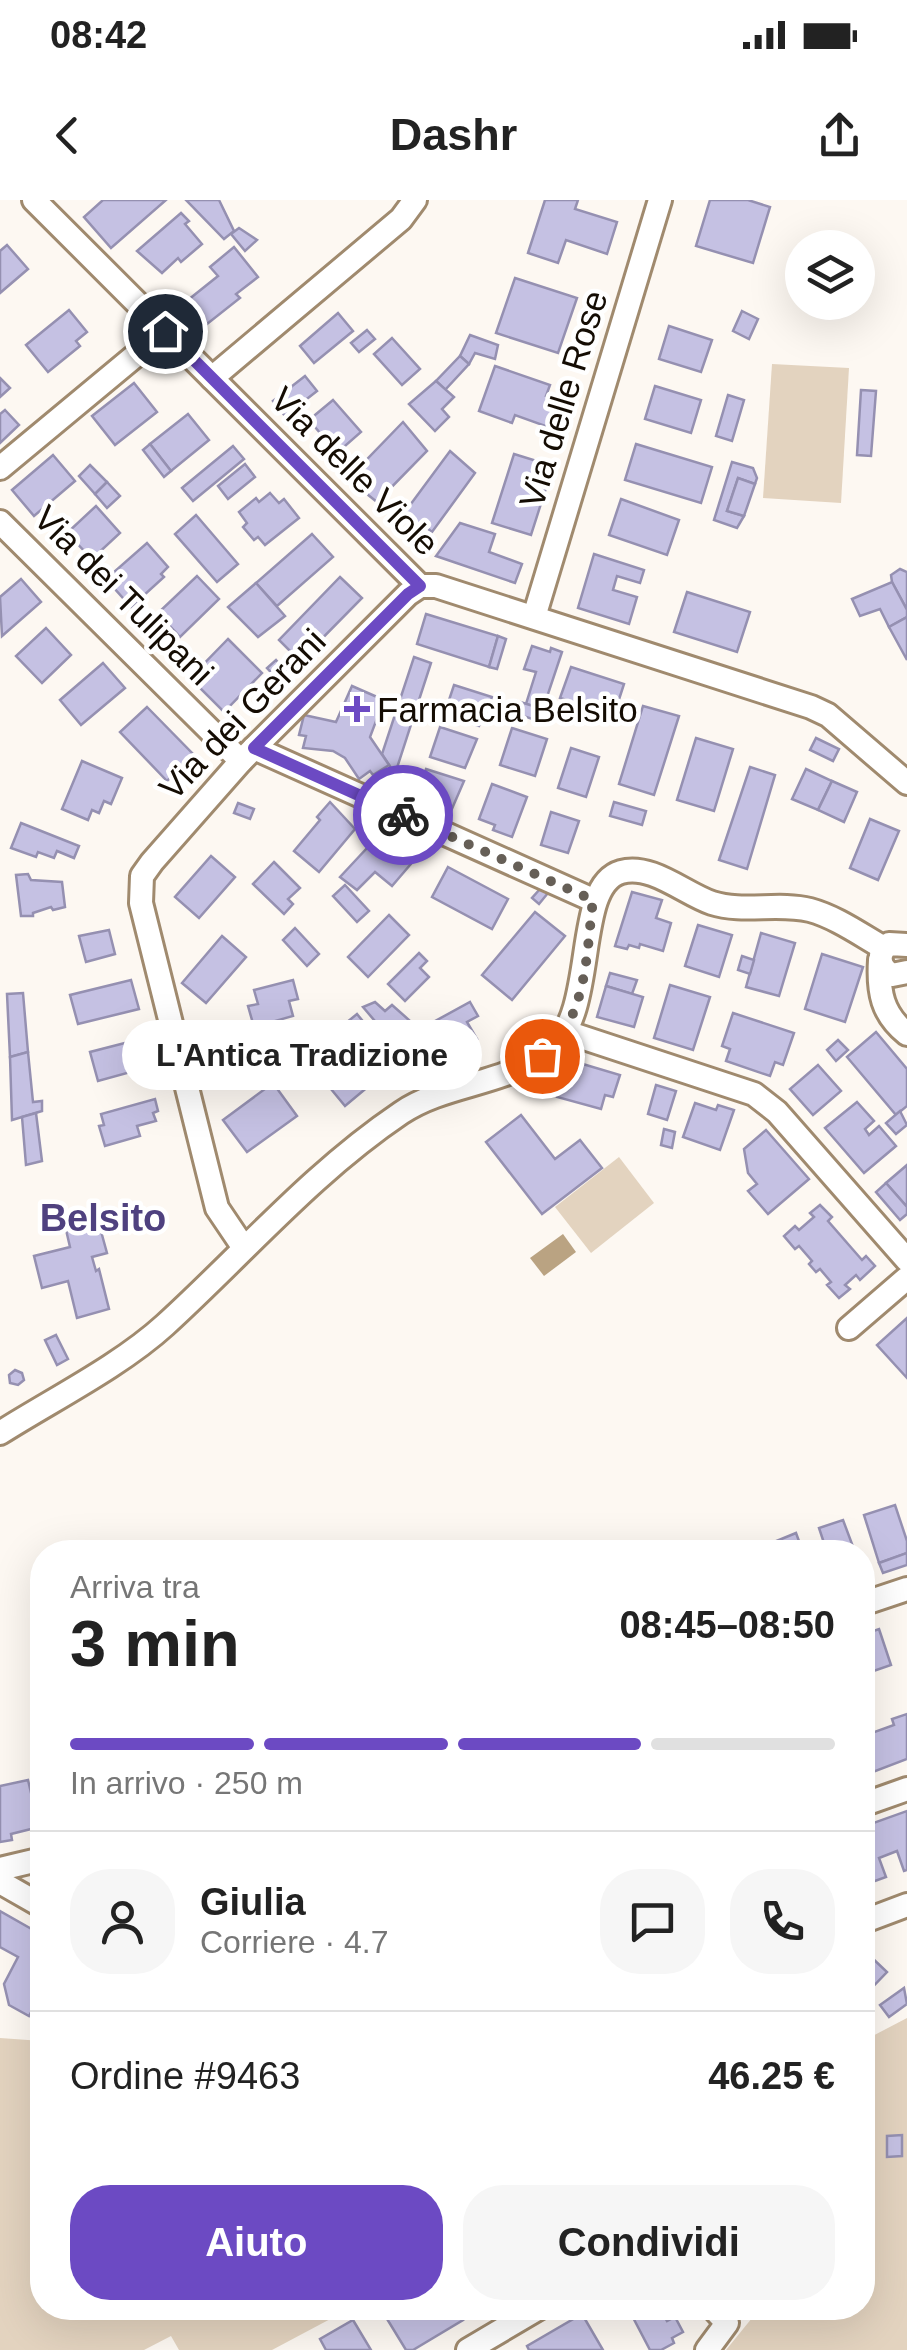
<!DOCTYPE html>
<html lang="it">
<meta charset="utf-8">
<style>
body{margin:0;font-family:Arial,sans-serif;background:#f6f6f6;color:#222;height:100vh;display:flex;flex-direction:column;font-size:38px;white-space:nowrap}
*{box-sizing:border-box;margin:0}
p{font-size:32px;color:#767676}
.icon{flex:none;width:55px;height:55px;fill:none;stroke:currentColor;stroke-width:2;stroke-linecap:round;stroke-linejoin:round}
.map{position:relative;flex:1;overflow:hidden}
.panel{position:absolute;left:30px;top:1340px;width:845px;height:780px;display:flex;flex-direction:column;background:#fff;border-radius:40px;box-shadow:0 10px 40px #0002}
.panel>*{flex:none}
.tools{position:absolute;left:785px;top:30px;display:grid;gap:20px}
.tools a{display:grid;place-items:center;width:90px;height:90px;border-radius:50%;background:#fff;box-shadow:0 10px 40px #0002;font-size:50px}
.pin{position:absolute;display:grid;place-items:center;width:85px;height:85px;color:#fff;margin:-42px;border:5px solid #fff;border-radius:50%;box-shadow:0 2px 10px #0007}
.courier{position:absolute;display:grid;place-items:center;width:100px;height:100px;margin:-50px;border:8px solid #6c4ac3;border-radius:50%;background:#fff;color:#222;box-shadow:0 2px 12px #0007}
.bubble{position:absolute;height:70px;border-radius:35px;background:#fff;box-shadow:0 10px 40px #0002;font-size:32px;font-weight:600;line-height:70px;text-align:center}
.summary em{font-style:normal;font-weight:600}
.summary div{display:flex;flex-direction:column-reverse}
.summary{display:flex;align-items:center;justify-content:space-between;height:170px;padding:0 40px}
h1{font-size:65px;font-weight:600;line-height:75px}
.bar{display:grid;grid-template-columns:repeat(4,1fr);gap:15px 10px;align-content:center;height:120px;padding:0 40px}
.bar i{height:12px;border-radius:8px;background:#e0e0e0}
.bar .current{background:#6c4ac3}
.bar p{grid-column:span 4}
.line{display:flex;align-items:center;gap:25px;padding:0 40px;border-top:2px solid #e0e0e0}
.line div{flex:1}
.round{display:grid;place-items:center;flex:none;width:105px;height:105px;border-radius:40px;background:#f6f6f6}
.button{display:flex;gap:20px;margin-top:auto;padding:20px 40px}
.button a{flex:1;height:115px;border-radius:40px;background:#6c4ac3;color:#fff;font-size:40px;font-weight:600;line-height:115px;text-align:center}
.button a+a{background:#f6f6f6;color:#222}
.status{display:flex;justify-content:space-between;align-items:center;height:70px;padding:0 50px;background:#fff;direction:ltr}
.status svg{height:28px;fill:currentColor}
header{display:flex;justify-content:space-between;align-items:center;height:130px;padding:0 40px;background:#fff;font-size:45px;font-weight:600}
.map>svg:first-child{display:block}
.green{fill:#e3d3bf}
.water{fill:#baa382}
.building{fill:#c5c1e3;stroke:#9590b1;stroke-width:2.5}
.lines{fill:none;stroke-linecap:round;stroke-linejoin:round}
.minor-casing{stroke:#a08a6e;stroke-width:28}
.minor{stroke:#fff;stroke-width:22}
.done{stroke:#665f57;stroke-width:10;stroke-dasharray:0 18}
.route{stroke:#6c4ac3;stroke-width:12}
.poi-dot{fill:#6c4ac3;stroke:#fff;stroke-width:4}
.labels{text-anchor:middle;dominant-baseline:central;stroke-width:9;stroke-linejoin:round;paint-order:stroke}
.street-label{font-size:35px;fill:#140c03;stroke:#fff}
.poi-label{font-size:35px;fill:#140c03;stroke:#fff;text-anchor:start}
.neighbourhood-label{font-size:38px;font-weight:bold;fill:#4f417f;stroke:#fff}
</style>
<div class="status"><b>08:42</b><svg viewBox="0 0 49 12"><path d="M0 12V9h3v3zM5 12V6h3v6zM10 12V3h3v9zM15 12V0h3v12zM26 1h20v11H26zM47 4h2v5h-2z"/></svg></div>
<header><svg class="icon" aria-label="back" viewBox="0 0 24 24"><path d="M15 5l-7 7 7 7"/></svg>Dashr<svg class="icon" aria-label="share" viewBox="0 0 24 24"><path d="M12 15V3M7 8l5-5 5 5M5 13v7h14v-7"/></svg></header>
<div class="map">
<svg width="907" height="2150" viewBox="0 0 907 2150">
<rect width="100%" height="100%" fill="#fdf8f2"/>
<g class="green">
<path d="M772,164L849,168L841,303L763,298Z"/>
<path d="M619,957L654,1003L591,1053L555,1007Z"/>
<path d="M907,1818V2150H726L752,2118L742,2108H862L863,1841Z"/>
<path d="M0,1838L42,1841V2108H351L272,2150H179L171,2136L144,2150H0Z"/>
</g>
<path class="water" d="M563,1034L576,1052L544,1076L530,1058Z"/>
<g class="building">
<path d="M103,0H166L111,48L84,17Z"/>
<path d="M186,0H219L234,31L224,39Z"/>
<path d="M545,0H578L575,9L617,22L607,54L566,40L558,63L528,53Z"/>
<path d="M710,0H748L770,7L753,63L696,46Z"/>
<path d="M181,13L189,21L185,24L202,44L181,62L178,58L162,73L137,51Z"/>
<path d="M239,28L257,40L245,51L231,34Z"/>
<path d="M7,45L28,69L0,93V51Z"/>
<path d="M234,47L258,77L236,94L240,98L207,124L188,100L218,76L210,67Z"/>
<path d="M515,78L577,98L558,153L496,133Z"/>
<path d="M69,110L87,132L76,141L80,146L48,172L26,145Z"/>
<path d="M742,111L758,119L749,139L733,131Z"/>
<path d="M338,113L353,131L314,163L300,146Z"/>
<path d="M669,126L712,140L701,172L659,159Z"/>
<path d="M367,130L375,139L359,152L351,143Z"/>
<path d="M470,135L498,145L495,159L475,153L469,164L460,156Z"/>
<path d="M392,138L420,169L402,185L374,154Z"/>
<path d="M460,156L469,164L445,190L436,181Z"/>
<path d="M495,166L550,185L546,196L555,199L552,206L555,207L548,227L515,215L512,223L479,211Z"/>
<path d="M305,176L317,191L285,216L273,201Z"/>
<path d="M0,178L10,188L0,197Z"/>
<path d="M436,181L454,197L442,209L449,217L435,231L409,204Z"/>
<path d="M134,183L157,212L115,245L92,216Z"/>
<path d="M655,186L701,200L691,233L645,219Z"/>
<path d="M861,190L876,191L871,256L857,255Z"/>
<path d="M728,195L744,200L732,241L716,236Z"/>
<path d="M333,200L361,232L337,253L309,220Z"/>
<path d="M5,210L19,225L0,243V214Z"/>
<path d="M188,214L209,240L171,271L150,244Z"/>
<path d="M403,222L427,251L377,302L348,279Z"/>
<path d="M150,244L171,271L164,277L143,250Z"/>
<path d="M636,244L712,267L701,303L625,280Z"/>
<path d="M233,246L244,259L193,301L182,288Z"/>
<path d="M450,251L475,273L432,332L421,323L418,328L402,316Z"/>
<path d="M514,254L553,266L531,335L492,323Z"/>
<path d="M53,255L75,281L34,316L12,290Z"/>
<path d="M732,262L753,268L757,278L755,284L738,278L727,311L744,316L737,328L714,320Z"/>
<path d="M245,264L255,277L228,299L218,286Z"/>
<path d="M90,265L107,282L95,294L79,276Z"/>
<path d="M738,278L755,284L744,316L727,311Z"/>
<path d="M107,282L120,296L107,308L95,294Z"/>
<path d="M270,293L279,303L284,299L299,318L265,345L258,337L254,340L243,327L247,323L239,312L256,298L259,302Z"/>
<path d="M621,299L679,320L667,355L609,335Z"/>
<path d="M96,306L120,333L92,359L67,333Z"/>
<path d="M196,315L238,364L217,382L175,334Z"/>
<path d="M460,323L495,334L489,352L522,364L515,383L436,356Z"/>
<path d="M312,334L333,357L277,406L256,383Z"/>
<path d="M147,343L168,367L161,374L164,377L131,407L106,379Z"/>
<path d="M594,354L644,370L640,383L617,376L613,390L637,397L629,424L578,408Z"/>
<path d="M900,369L907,372V410L892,382L891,375Z"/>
<path d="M197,376L219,399L180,437L158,413Z"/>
<path d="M340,377L362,398L300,461L279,440Z"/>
<path d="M21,379L41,402L2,436L0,397Z"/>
<path d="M892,382L907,410V417L889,427L880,409L860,416L852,399Z"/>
<path d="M256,383L285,416L258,437L228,407Z"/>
<path d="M687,392L750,412L737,452L674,432Z"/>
<path d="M426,414L498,436L489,467L417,444Z"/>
<path d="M907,417V460L889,427Z"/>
<path d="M46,428L71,455L42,483L16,456Z"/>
<path d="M498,436L506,439L497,469L489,467Z"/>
<path d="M228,439L262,473L224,512L190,478Z"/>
<path d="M532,446L550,452L551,448L562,452L543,509L526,504L536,472L524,469Z"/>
<path d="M414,457L431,463L395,574L382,554Z"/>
<path d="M276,460L290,476L282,484L267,468Z"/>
<path d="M103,463L125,488L81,525L60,500Z"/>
<path d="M571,467L624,484L614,515L560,498Z"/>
<path d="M454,485L492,497L479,526L444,515Z"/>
<path d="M352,486L384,500L370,537L389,565L373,575L370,571L359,579L345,558L333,551L303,548L306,536L299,535L304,515L336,522Z"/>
<path d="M517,501L543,509L539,521L513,513Z"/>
<path d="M643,506L679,516L654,595L619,584Z"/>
<path d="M147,507L194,555L167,581L120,532Z"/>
<path d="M440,527L477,539L465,568L430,557Z"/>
<path d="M512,528L547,539L535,576L500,565Z"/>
<path d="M696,538L733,549L714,611L677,600Z"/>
<path d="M816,538L839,549L833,561L810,550Z"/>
<path d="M571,548L599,557L586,597L558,588Z"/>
<path d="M82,561L122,578L111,604L104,601L99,613L92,610L88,620L62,609Z"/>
<path d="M750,567L775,575L747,669L719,660Z"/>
<path d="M426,569L464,581L451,611L416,600Z"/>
<path d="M806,569L832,581L818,610L792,599Z"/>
<path d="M832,581L857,592L844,622L818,610Z"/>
<path d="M492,584L527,597L512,637L493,630L495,625L479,619Z"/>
<path d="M330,602L355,629L319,672L294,651L320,620L317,617Z"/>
<path d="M614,602L646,611L642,625L610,616Z"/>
<path d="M238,603L254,609L250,619L234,613Z"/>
<path d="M551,612L579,621L568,653L541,645Z"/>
<path d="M870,619L899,631L878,680L850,668Z"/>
<path d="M21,623L79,646L74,658L57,651L54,658L38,652L36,657L11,648Z"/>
<path d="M382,632L422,651L392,686L375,672L357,690L340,677Z"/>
<path d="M211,656L235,677L199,718L175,697Z"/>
<path d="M274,662L300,688L288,699L293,704L284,714L253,684Z"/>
<path d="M448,667L508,699L492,729L432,697Z"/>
<path d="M28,674L31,680L62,682L65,707L53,710L51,707L33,713V716H21L16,675Z"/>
<path d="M345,685L369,711L357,722L333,696Z"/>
<path d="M540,689L548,693L539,704L532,698Z"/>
<path d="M632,692L662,700L656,718L671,723L663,751L640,744L639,748L629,745L627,749L615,746Z"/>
<path d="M535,712L565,736L512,800L482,775Z"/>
<path d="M389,715L409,735L368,777L348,757Z"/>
<path d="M698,725L732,735L719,777L685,766Z"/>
<path d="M295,728L319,754L307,766L283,740Z"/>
<path d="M109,730L115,754L86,762L79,736Z"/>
<path d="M761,733L795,743L779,796L746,787Z"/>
<path d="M222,736L246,757L206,803L182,783Z"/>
<path d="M419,753L427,761L420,768L429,777L405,801L388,784Z"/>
<path d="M822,754L863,767L845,822L805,809Z"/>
<path d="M742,756L754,760L750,774L738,770Z"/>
<path d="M610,773L637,780L632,794L606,786Z"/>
<path d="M131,780L139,809L78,824L70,795Z"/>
<path d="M293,780L298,799L289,801L293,816L254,827L248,806L258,804L254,790Z"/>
<path d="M670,785L710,797L693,850L654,838Z"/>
<path d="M606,786L643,797L634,827L597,817Z"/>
<path d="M23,793L28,852L10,857L7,794Z"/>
<path d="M375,802L385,811L392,805L409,820L391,840L363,807Z"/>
<path d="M470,802L478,816L467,822L477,839L432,863L415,832Z"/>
<path d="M733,813L794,833L783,865L775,862L770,876L726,861L730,849L722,846Z"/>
<path d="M357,814L397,863L370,885L330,836Z"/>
<path d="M246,829L252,852L241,861L215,869L206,842Z"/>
<path d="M876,832L907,869V906L896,915L847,857Z"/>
<path d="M152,836L160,864L98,881L90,852Z"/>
<path d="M838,840L848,850L836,861L827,850Z"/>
<path d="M338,845L370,885L345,906L312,866Z"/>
<path d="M28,852L33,902L42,901V911L12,920L10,857Z"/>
<path d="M576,862L620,875L613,897L605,895L601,909L557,897L562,880L570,882Z"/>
<path d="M818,865L841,891L813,915L790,889Z"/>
<path d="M273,883L297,916L247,952L223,920Z"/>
<path d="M656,885L676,891L667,920L648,914Z"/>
<path d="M155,899L158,911L153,913L156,921L137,926L140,936L105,946L99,926L104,925L101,914Z"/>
<path d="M857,902L874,921L865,929L869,935L879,926L896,946L864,973L825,928Z"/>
<path d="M695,903L716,910L718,905L734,910L720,950L683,937Z"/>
<path d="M900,911L907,925L896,934L886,923Z"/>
<path d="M36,913L42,961L26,965L22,917Z"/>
<path d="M521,915L555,959L580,940L602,968L542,1014L486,942Z"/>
<path d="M664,929L675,932L672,948L661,945Z"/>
<path d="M766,930L809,979L768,1014L748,991L757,984L748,973L744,949Z"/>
<path d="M907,965V1007L886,983Z"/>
<path d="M886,983L907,1007V1014L900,1020L876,992Z"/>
<path d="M820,1005L832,1017L828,1021L862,1060L866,1056L875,1066L860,1080L856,1075L845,1085L850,1089L839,1098L827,1085L831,1082L820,1069L816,1072L809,1064L812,1061L799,1046L795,1049L784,1036L795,1026L799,1030L814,1017L810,1013Z"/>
<path d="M96,1013L107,1053L92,1057L96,1071L99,1069L109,1109L77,1118L68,1081L42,1088L34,1056L70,1047L64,1021Z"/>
<path d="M907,1118V1178L877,1145Z"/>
<path d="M56,1135L68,1159L57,1165L45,1140Z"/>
<path d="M15,1170L22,1173L24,1180L18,1185L10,1183L9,1175Z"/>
<path d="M895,1305L907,1341V1353L879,1363L864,1315Z"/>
<path d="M843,1320L855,1352H827L819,1328Z"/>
<path d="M796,1333L803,1352H778L774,1342Z"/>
<path d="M907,1353V1365L883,1373L879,1363Z"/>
<path d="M879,1429L891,1465L862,1475V1435Z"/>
<path d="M907,1514V1559L865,1575L862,1530L870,1527L872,1533L894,1525L892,1519Z"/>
<path d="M28,1580L39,1627L11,1634L12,1640L0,1642V1586Z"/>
<path d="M907,1611V1670L904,1671L897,1651L879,1658L886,1677L864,1685L862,1627Z"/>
<path d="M0,1711L42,1735V1792L29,1816L9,1805L4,1784L18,1757L0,1747Z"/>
<path d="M869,1755L887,1772L862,1798V1761Z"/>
<path d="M904,1788L907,1804L889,1817L880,1805Z"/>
<path d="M902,1935V1956L887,1957V1936Z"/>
<path d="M395,2108H455L463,2120L413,2150H406L384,2114Z"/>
<path d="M617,2108H660L667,2121L675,2117L683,2132L672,2138L674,2143L661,2150H650L628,2108L620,2113Z"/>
<path d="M582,2114L603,2150H529L527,2146Z"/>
<path d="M353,2120L371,2150H326L320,2139Z"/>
</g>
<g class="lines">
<g class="minor-casing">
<g id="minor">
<path d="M34,0L420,386"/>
<path d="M212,178L401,19L415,0"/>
<path d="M0,268L165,131"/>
<path d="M0,322L241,561"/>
<path d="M420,386H436L811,507L828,515L907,583"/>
<path d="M534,417L660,0"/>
<path d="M254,548L593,700"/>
<path d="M907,745L889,744C877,753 878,767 892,775L907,772"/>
<path d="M880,760C878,792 882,814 907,834"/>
<path d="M566,832L754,894L777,912L907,1060"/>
<path d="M244,1048L217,1008L141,703L142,676L152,662L241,561L408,394L420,386"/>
<path d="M849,1128L907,1078"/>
<path d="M0,1233C52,1200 120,1166 165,1125C243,1054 312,973 401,913C447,882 510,885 552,848C598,808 573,686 621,672C651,663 685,694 712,703C743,713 778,702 810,710C836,717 861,735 884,748"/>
<path d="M862,1404L907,1389"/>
<path d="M862,1605L907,1589"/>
<path d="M0,1669L42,1659"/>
<path d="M0,1682L42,1706"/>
<path d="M862,1722L907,1705"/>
<path d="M468,2150L539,2108"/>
<path d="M707,2150L727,2123L713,2108"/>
</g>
</g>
<use href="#minor" class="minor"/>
</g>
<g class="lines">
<path class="done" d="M403,615L593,700C586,754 588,818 542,856"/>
<path class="route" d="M165,131L420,386L408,394L254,548L403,615"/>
</g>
<path class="poi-dot" d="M352 494h10v10h10v10h-10v10h-10v-10h-10v-10h10z"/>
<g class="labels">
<g class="street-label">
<text transform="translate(563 199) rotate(-73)">Via delle Rose</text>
<text transform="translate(355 271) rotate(45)">Via delle Viole</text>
<text transform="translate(124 395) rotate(45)">Via dei Tulipani</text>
<text transform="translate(242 514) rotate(-46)">Via dei Gerani</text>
</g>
<g class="poi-label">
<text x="377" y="509">Farmacia Belsito</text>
</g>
<g class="neighbourhood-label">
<text x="103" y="1018">Belsito</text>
</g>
</g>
</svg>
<div class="tools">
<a><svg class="icon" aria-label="layers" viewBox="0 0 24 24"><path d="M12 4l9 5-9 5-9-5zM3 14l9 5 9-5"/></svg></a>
</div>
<div class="pin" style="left:542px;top:856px;background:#ea580c"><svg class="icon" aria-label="bag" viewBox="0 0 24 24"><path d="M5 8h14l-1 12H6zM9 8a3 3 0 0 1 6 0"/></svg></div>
<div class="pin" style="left:165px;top:131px;background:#1f2937"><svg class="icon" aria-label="home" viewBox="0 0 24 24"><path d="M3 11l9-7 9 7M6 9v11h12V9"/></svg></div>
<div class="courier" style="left:403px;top:615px"><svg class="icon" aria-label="bike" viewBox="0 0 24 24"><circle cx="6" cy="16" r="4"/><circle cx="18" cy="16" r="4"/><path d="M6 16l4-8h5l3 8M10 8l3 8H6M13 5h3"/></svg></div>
<div class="bubble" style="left:122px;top:820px;width:360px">L'Antica Tradizione</div>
<section class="panel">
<div class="summary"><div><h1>3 min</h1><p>Arriva tra</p></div><em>08:45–08:50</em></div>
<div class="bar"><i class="current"></i><i class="current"></i><i class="current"></i><i></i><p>In arrivo · 250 m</p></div>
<div class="line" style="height:180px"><a class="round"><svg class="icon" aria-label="person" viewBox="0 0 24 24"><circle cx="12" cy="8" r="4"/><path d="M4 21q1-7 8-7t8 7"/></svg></a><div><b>Giulia</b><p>Corriere · 4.7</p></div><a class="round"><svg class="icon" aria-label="chat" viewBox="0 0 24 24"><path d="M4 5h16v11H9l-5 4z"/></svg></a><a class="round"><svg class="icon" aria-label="phone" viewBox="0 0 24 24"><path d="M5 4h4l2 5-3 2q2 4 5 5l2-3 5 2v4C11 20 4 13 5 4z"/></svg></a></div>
<div class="line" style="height:130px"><div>Ordine #9463</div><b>46.25 €</b></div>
<div class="button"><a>Aiuto</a><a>Condividi</a></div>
</section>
</div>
